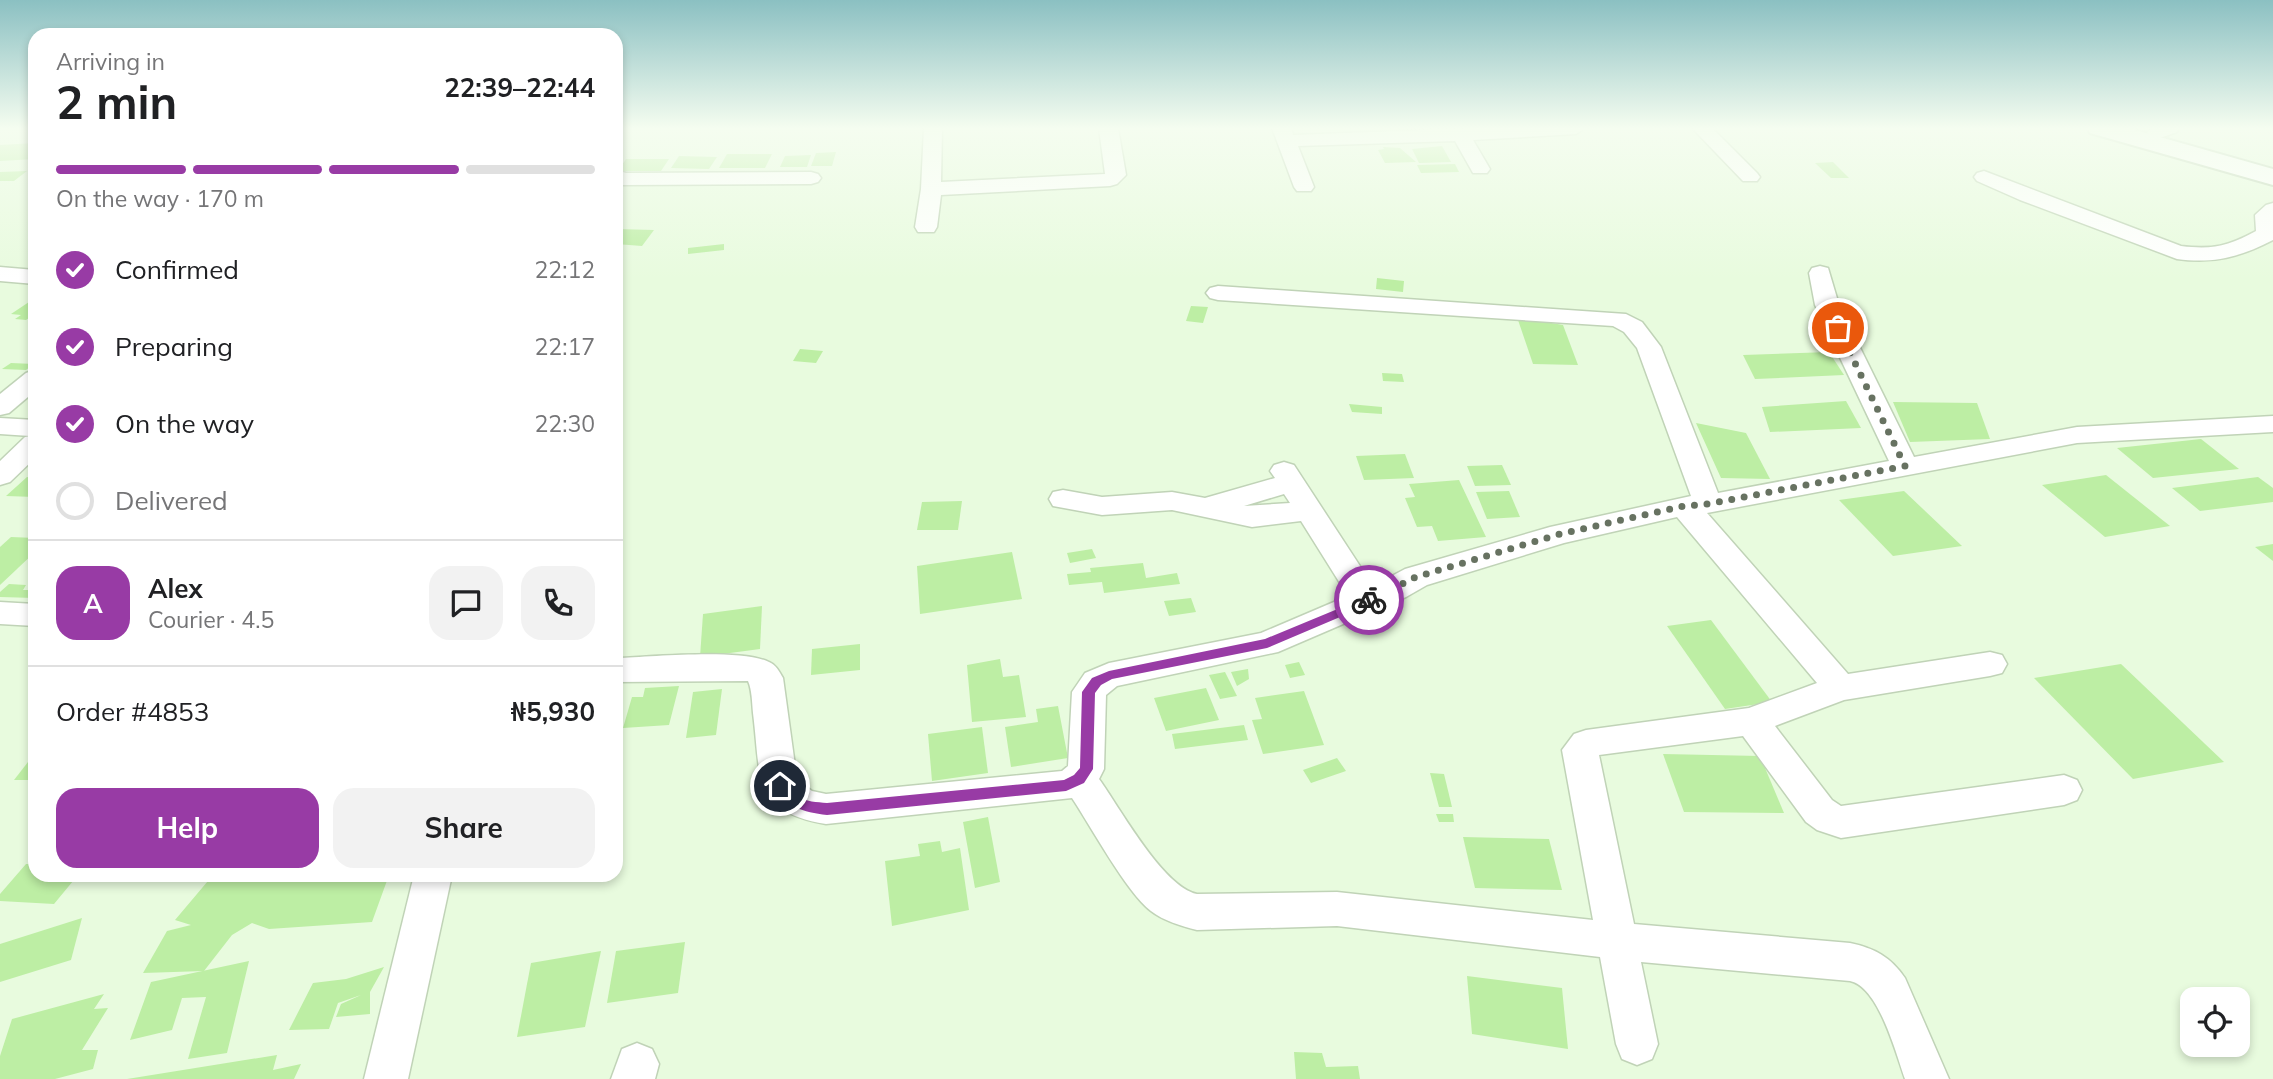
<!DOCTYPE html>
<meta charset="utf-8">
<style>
body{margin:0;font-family:Mulish,sans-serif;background:#f2f2f2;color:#202124;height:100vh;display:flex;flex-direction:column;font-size:26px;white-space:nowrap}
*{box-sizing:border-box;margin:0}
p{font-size:23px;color:#757577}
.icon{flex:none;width:38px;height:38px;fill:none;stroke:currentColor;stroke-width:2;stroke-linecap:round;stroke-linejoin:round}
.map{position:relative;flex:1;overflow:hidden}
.details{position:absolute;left:28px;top:28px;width:595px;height:854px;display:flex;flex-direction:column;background:#fff;border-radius:21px;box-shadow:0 4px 10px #0003}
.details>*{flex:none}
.fabs{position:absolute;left:2180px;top:987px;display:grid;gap:14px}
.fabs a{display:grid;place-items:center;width:70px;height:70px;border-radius:14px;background:#fff;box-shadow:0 4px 10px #0003;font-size:35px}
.pin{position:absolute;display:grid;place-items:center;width:60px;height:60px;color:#fff;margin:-30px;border:4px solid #fff;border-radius:50%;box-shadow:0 2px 7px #0007}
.courier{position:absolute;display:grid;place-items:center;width:70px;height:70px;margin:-35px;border:5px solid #983ba5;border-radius:50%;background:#fff;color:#222;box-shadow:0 2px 9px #0007}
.head em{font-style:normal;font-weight:700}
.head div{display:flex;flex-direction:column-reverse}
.head{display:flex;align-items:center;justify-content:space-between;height:119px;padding:0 28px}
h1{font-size:46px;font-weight:700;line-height:52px}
.bar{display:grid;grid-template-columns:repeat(4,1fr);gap:10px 7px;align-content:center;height:84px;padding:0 28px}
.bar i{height:9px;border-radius:5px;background:#e0e0e0}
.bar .active{background:#983ba5}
.bar p{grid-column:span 4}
.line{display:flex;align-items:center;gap:18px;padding:0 28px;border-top:2px solid #e0e0e0}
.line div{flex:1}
.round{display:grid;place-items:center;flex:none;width:74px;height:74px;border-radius:21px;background:#f2f2f2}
ol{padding:0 28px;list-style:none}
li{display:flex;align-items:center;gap:21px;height:77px}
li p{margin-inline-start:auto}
li .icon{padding:7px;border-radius:50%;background:#983ba5;color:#fff;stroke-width:4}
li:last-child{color:#757577}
li i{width:38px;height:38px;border:4px solid #e0e0e0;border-radius:50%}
.cta{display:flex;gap:14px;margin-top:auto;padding:14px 28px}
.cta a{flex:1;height:80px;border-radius:21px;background:#983ba5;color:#fff;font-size:28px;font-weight:700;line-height:80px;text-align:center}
.cta a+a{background:#f2f2f2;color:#202124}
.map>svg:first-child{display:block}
.building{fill:#bdeea4}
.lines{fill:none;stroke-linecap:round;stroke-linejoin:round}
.street-casing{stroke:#c0d3b7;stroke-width:3}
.primary-casing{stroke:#c0d3b7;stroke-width:4}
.street{fill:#fff;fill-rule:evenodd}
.primary{fill:#fff;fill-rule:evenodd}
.route{fill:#983ba5}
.done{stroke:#677261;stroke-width:7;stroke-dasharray:0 12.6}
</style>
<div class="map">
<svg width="2273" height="1079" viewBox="0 0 2273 1079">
<rect width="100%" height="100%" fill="#e8fbde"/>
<g class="building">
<path d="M35,143V159L0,161V145Z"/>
<path d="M1442,146L1451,162L1419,163L1412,149Z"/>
<path d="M1383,147L1400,148L1416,162L1385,163L1378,150L1384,149Z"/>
<path d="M836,152L832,166H811L816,153Z"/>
<path d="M727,154H772L765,168H719Z"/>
<path d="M811,155L807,167H780L785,156Z"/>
<path d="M679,156L717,157L709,169L671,168Z"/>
<path d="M626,159H669L661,171H618Z"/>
<path d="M1833,162L1849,178H1831L1815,163Z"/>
<path d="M1455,164L1459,172L1421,173L1417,165Z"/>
<path d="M27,171L14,181H0V172Z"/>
<path d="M616,229L654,230L642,246L616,244Z"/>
<path d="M724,244V250L688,254V248Z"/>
<path d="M1377,278L1404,281L1403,292L1376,289Z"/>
<path d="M35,298V314L26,320L15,319L21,315L11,314Z"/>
<path d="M1191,306L1208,307L1203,323L1186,321Z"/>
<path d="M1517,317L1563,325L1578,365L1533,364Z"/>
<path d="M800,349L823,351L816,363L793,361Z"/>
<path d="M1829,352L1844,375L1755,379L1743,355Z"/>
<path d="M11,363L34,364L26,370L2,369Z"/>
<path d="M1382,373L1402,374L1404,382L1383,381Z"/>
<path d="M1846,401L1861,428L1770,432L1762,407Z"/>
<path d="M1893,402L1977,403L1990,439L1910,442Z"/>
<path d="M1349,404L1382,407V414L1352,412Z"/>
<path d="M1696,423L1746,433L1770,479L1721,478Z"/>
<path d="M2201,439L2239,469L2153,478L2117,448Z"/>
<path d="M1405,454L1414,478L1364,480L1356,456Z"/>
<path d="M1502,465L1511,485L1475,486L1467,466Z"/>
<path d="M2106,475L2170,526L2105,537L2042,485Z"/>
<path d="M27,477L35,478V497L6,496Z"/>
<path d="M2258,477L2273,488V502L2200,511L2172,488Z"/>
<path d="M1459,480L1486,537L1438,541L1432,526L1417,527L1405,498L1415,497L1409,484Z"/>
<path d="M1509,491L1520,517L1487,519L1476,492Z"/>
<path d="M1904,491L1962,546L1893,556L1839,500Z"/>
<path d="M962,501L958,530H917L922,502Z"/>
<path d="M11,537L35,538V552L0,585V547Z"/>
<path d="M2273,544V561L2255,547Z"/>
<path d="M1092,549L1096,558L1070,563L1067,553Z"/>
<path d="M1012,552L1022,599L920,614L917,566Z"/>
<path d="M1143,563L1146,578L1177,573L1180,584L1104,593L1102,582L1069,585L1067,574L1091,572L1090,568Z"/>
<path d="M9,584L26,585L23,590H35V598L0,597V592Z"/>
<path d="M1191,598L1196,612L1169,616L1164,601Z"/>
<path d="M762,606L760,649L700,657L703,614Z"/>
<path d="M1711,620L1772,702L1725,709L1667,626Z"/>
<path d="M860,644V670L811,675L812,649Z"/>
<path d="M1000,659L1003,677L1019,675L1026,717L972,722L967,665Z"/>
<path d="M1299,662L1305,675L1290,678L1285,665Z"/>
<path d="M2121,664L2224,762L2133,779L2034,678Z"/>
<path d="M1248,669L1249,679L1237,686L1231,672Z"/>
<path d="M1225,672L1237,696L1220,699L1209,675Z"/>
<path d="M679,686L669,725L623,728L632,697H643L645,688Z"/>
<path d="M1206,688L1219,720L1166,731L1154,698Z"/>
<path d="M722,689L716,735L686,738L693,692Z"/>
<path d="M1304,691L1324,745L1263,754L1252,720L1262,719L1255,698Z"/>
<path d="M1058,706L1068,758L1011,767L1005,727L1038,722L1036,709Z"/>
<path d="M1244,725L1248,740L1175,749L1172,734Z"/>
<path d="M982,727L988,773L932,781L928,734Z"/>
<path d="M35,753V780H14Z"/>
<path d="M1663,754L1760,756L1784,813L1684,812Z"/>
<path d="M1337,758L1346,771L1311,783L1303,770Z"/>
<path d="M1430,773L1444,774L1452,807H1439Z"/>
<path d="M1436,814H1453L1454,822H1439Z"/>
<path d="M988,817L1000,882L975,888L963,822Z"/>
<path d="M1463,837L1549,839L1562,890L1475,888Z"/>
<path d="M940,841L942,852L960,848L969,910L892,926L885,861L920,856L918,844Z"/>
<path d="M26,864H35V875H78L54,904L0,901V894Z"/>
<path d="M213,875H389L372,922L269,929L252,923L232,935L204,971L143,973L167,931L191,925L175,920Z"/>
<path d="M82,918L71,960L0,982V944Z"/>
<path d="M685,942L678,993L607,1003L616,951Z"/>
<path d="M601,951L585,1027L517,1037L531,963Z"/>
<path d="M249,961L227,1053L188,1059L206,997L182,998L172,1030L130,1040L151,982Z"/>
<path d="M384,967L370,992V1014L336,1017L341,1004L361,995L338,1003L329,1029L289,1030L313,983L346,979Z"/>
<path d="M1467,976L1562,988L1568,1049L1472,1034Z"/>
<path d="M104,994L94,1009L108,1008L82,1050H98L93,1069L55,1079H0V1056L12,1019Z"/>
<path d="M1294,1052L1322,1053L1326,1067L1358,1066L1360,1079H1296Z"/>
<path d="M277,1055L273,1070L301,1064L294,1079H127Z"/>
</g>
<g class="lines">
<g class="street-casing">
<g id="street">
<path d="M924,128H942L941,182L1105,174L1099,128H1118L1126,175L1117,184L1110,186L941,195L937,227L934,232H918L915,227L921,189Z"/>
<path d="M1272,128H1291L1293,135L1475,128H1585L1576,134L1473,140L1490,169L1487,173H1473L1455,141L1298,146L1314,187L1311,191H1297L1294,187Z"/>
<path d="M1692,128H1712L1757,173L1760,177L1757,181H1743Z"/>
<path d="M2179,128L2177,132L2157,139L2147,133L2152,128Z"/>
<path d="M616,170L626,173L811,172L818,174L821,178L818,182L811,184L623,185L616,183Z"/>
<path d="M1984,171L2181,246C2213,250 2228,246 2256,231L2255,215L2266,205L2273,203V240C2240,257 2214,264 2177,259L2020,200L1977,181L1974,177L1977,173Z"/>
<path d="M1820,266L1828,268L1839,305L1914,457L2077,427L2273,416V432L2077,443L1707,513L1848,674L1990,652L2002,655L2007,664L2002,673L1990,676L1844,700L1775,726L1832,800L1841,806L2064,775L2077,780L2082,790L2077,800L2064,805L1841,838L1817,830L1806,822L1743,736L1599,755L1634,924L1850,943C1874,948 1891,957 1905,978L1949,1079H1905C1896,1054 1879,987 1850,981L1641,962L1658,1044L1652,1059L1637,1065L1622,1059L1616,1044L1600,957L1337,926L1197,930C1181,926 1164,921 1151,911C1127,893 1090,825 1072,798L826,824C751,812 761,775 753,713C752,702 752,690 748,681L616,682V658C651,657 740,648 769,662C776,665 779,671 783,678L797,780L812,791L826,794L1062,771L1068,766L1072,692L1085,673L1109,663L1261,633L1348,596L1301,521L1252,527L1172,510L1102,515L1053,506L1049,499L1053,492L1063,490L1102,497L1172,492L1205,498L1275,478L1270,471L1274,465L1284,462L1294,465L1373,586L1405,569L1550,527L1691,496L1637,348L1624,332L1613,326L1218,300L1210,298L1206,293L1210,288L1218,286L1626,314L1642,322L1661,347L1718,493L1889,461L1815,305L1809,273L1812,268ZM1284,494L1290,503L1244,506ZM1677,517L1817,683L1749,708L1586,730L1574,734L1562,750L1593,920L1337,892L1197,894C1163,887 1120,808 1099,779L1104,769L1106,695L1117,686L1278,652L1406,597L1427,585L1564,543Z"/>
<path d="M0,267L35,270V284L0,281Z"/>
<path d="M35,370V391L9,413L0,415V394L26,373Z"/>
<path d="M0,418L35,420V458L10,482L0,485V461L25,437L30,436L0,434Z"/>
<path d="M0,602L35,604V626L0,624Z"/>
<path d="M414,875H452L408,1079H364Z"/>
<path d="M637,1043L652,1049L659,1064L655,1079H611L622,1049Z"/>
</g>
</g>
<g class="primary-casing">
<path id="primary" d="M2087,128H2128L2273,169V185L2090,133Z"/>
</g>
<use href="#street" class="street"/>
<use href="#primary" class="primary"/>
</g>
<linearGradient id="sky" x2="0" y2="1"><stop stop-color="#8bc0c2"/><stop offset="0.46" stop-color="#f5fdf0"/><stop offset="1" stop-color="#f5fdf0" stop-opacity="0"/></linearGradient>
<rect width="2273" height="279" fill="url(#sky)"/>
<path class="route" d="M1369,596L1375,600L1373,603L1267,648L1112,679L1101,685L1095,693L1093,769L1084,783L1066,791L827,815C803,812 785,807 773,786L780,780C788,784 790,791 797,796C806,802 817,802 827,803L1064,780L1074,775L1080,768L1082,692L1092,678L1109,671L1265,639Z"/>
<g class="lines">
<path class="done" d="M1369,600L1416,577L1560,534L1684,506L1708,504L1905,466L1838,328"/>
</g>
</svg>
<div class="fabs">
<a><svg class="icon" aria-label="locate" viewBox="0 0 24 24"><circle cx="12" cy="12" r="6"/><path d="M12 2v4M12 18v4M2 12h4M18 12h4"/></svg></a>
</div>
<div class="pin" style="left:1838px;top:328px;background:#ea580c"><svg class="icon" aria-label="bag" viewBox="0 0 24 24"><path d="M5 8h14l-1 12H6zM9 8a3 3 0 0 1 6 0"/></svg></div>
<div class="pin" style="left:780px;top:786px;background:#1f2937"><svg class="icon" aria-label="home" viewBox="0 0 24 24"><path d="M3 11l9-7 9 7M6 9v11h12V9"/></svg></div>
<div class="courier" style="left:1369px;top:600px"><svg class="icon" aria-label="bike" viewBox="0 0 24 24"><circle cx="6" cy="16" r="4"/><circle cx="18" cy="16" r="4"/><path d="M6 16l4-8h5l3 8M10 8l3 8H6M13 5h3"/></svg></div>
<section class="details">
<div class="head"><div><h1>2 min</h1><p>Arriving in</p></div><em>22:39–22:44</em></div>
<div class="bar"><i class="active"></i><i class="active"></i><i class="active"></i><i></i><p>On the way · 170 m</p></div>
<ol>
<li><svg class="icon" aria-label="check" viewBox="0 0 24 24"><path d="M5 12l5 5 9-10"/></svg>Confirmed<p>22:12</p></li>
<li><svg class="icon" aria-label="check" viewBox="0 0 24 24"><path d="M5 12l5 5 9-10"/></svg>Preparing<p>22:17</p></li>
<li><svg class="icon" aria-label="check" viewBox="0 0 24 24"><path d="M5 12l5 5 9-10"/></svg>On the way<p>22:30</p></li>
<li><i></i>Delivered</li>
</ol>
<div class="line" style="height:126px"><b class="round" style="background:#983ba5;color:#fff">A</b><div><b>Alex</b><p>Courier · 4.5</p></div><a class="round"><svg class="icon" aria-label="chat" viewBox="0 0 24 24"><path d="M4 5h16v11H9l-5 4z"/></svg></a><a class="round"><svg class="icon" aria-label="phone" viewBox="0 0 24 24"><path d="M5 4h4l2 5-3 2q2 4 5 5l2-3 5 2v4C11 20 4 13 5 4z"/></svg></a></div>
<div class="line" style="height:91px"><div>Order #4853</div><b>₦5,930</b></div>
<div class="cta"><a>Help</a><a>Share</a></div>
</section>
</div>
